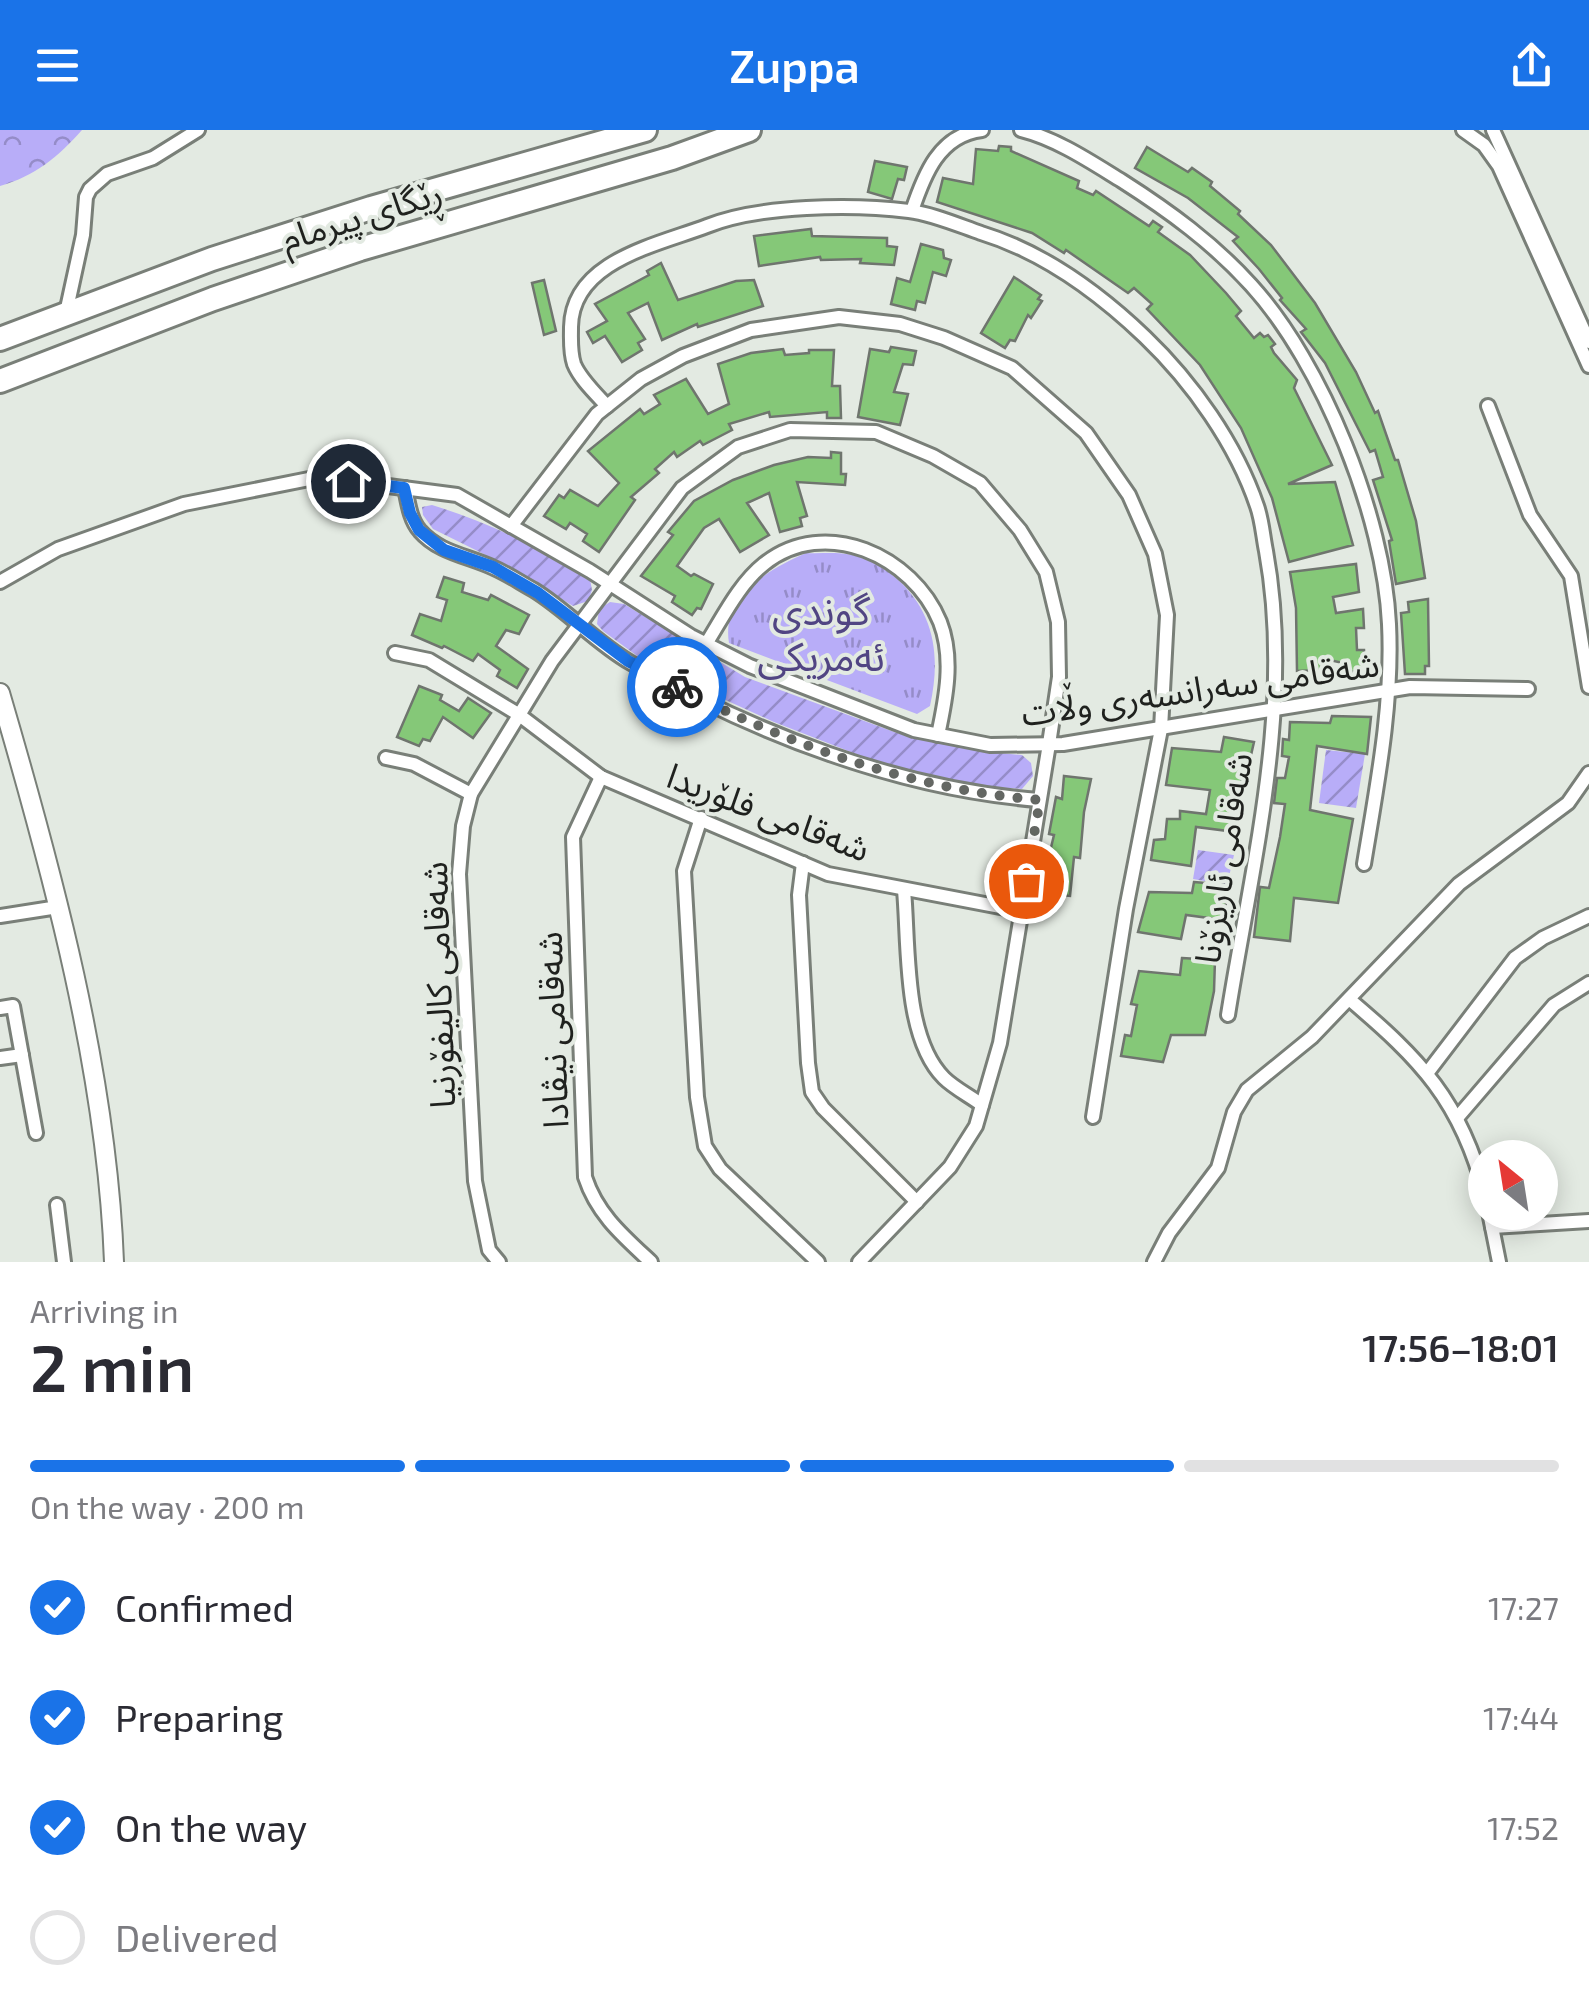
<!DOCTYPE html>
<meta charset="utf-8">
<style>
body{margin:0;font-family:"Exo 2","Noto Sans Arabic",sans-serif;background:#f2f2f3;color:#2b2b33;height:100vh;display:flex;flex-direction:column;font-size:38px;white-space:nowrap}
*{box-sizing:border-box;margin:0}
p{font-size:32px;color:#7c7c81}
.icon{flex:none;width:55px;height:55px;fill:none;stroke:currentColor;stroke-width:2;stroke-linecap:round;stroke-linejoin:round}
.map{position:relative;height:1132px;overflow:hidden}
.panel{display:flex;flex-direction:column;background:#fff;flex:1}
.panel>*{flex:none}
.needle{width:65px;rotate:330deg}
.buttons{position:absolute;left:1468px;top:1010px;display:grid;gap:20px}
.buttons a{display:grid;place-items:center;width:90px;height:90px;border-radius:50%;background:#fff;box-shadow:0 5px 25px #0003;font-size:50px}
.pin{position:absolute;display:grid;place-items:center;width:85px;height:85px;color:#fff;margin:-42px;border:5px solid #fff;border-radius:50%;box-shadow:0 2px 10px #0007}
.courier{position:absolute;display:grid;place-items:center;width:100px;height:100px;margin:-50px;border:8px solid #1a73e8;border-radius:50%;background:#fff;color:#222;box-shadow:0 2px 12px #0007}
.headline em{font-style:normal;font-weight:600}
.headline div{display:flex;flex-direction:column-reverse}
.headline{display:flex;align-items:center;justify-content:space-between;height:170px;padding:0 30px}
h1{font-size:65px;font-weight:600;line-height:75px}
.bar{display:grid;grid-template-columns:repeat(4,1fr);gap:15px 10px;align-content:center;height:120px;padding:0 30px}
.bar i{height:12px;border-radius:8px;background:#e1e1e2}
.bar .selected{background:#1a73e8}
.bar p{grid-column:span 4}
ol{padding:0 30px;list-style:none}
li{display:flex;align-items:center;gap:30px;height:110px}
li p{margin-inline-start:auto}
li .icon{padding:10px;border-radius:50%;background:#1a73e8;color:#fff;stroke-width:4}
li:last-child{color:#7c7c81}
li i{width:55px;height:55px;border:5px solid #e1e1e2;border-radius:50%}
header{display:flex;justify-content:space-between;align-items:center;height:130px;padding:0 30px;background:#1a73e8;color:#fff;font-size:45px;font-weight:600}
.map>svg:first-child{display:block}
.grass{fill:url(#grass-tufts)}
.forest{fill:url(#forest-crowns)}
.garden{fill:url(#garden-furrows)}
.building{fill:#85c878;stroke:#6f756e;stroke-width:2.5}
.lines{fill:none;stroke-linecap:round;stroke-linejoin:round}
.street-casing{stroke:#797f78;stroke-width:18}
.secondary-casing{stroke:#797f78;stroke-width:22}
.highway-casing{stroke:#797f78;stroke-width:28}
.street{stroke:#fff;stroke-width:12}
.secondary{stroke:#fff;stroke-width:18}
.highway{stroke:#fff;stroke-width:22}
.done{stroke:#646763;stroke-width:10;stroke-dasharray:0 18}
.route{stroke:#1a73e8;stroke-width:12}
.labels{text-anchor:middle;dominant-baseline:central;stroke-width:8;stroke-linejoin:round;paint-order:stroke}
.street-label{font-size:35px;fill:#1f211e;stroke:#e3eae2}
.quarter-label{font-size:40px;fill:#514583;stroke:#e3eae2}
</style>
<header><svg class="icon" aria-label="menu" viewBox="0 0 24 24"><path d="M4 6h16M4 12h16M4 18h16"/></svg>Zuppa<svg class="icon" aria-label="share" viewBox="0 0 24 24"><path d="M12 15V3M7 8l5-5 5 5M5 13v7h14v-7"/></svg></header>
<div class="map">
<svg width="1589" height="1132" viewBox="0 0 1589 1132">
<defs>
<pattern id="grass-tufts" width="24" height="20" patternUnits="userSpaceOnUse" patternTransform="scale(2.5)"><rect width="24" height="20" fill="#b8adf8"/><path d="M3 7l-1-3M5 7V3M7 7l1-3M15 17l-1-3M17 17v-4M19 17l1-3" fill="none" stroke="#958cc8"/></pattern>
<pattern id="forest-crowns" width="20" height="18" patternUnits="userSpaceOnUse" patternTransform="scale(2.5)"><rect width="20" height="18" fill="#b8adf8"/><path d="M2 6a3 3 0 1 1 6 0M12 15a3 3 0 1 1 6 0" fill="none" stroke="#958cc8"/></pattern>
<pattern id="garden-furrows" width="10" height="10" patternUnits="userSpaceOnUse" patternTransform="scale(2.5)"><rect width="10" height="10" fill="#b8adf8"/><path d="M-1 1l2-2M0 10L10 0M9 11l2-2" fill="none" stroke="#958cc8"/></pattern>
</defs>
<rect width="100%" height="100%" fill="#e3eae2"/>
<path class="grass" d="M806,423C819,424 833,422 846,424C864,426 881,436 895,447C935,482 941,526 930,576L917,584L729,513C721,467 769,439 806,423Z"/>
<path class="forest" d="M0,0H82C58,27 35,46 0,56Z"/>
<g class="garden">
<path d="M432,375C488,392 541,418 590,449L592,460L588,471L573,476L510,437L433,399L423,385L422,377Z"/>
<path d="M610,472L624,474L745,547L897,603L978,621L1022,625L1031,633L1033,646L1022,659L977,656L879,633L774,592L651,536L603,501L597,494L599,479Z"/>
<path d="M1326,620L1365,624L1356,678L1319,673Z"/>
<path d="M1198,720L1234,725L1227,755L1193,749Z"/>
</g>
<g class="building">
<path d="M999,16L1011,17V21L1079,51L1077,58L1093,65L1096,61L1149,96L1153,91L1162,97L1158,102L1190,125L1226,163L1241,181L1236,186L1254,208L1260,203L1264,207L1268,205L1275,214L1271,217L1274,223L1297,250L1294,258L1332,335L1288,354L1335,352L1353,415L1289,432L1272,368L1241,298L1200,235L1147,179L1152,174L1134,158L1128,163L1066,120L1064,123L1032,103L937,72L943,48L973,54L976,19L998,21Z"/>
<path d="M1147,17L1188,42L1192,38L1212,52L1210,56L1240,81L1238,84L1271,115L1315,173L1356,242L1375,283L1378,281L1395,330H1398L1416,391L1425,448L1396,454L1389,411L1392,410L1373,350L1383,347L1375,320L1370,322L1325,233L1301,202L1306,199L1280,170L1282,168L1259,139L1233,111L1238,107L1188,68L1135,38Z"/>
<path d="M875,31L907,37L904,50L898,49L892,69L868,62Z"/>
<path d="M811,99L812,106L887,108V116L897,117L894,135L860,133L861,129L821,130L820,127L759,136L754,106Z"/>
<path d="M921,114L943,120L944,128L951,130L946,146L933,142L925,173L917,171L915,180L891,174L897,148L910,152Z"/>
<path d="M661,133L678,170L736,151L754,150L763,176L698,197L697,194L662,210L648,173L628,183L645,209L638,213L642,220L622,232L605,206L593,213L587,202L607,191L595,174L649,145L647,141Z"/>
<path d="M1014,147L1041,165L1038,169L1042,171L1031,188L1028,185L1015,211L1010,210L1005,218L981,203Z"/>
<path d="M544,150L556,201L544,205L532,153Z"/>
<path d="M891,217L916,221L913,235L903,234L894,262L908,264L900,295L858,287L870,219L889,222Z"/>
<path d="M783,219L785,225L809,223V220H834L832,256H840L841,288H827V282L770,287L769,282L729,294L732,300L703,315L700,311L677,327L674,322L655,339L659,343L631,367L635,370L599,422L583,411L587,404L570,393L566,399L544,386L559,365L564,368L570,360L598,376L619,353L588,321L640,279L644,284L660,274L654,265L686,249L708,284L729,274L718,234L751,223Z"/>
<path d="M831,322L841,323V344H846L845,355L797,352L807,386L800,388L802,396L780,402L769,363L747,373L769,405L740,422L719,389L704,398L677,436L691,446L694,444L713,454L701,479L697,478L692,485L672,472L675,466L641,446L673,405L668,402L694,371L733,350L774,335L808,327L831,328Z"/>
<path d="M1356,434L1359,462L1333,467L1336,483L1363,479L1364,498H1356L1357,520H1364L1365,541L1344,542L1343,533L1321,528V540L1297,541L1296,478L1290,442Z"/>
<path d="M444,447L464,453L462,462L488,470L491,465L529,485L519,504L506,500L496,516L528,539L517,558L497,546L500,540L478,524L473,531L444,516L442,518L412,505L420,484L441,491L447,470L437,467Z"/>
<path d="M1428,469L1429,536H1425V544H1405L1401,483L1409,482L1408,472Z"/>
<path d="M419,556L442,565L440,570L459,581L468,568L491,583L473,608L443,587L430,611L423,609L419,616L397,607Z"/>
<path d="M1332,586L1371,587L1367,624L1317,616L1310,680L1353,689L1338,773L1294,768L1290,811L1254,807L1260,757L1269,758L1280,707L1285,674L1274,673L1277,648H1285L1289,627L1282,626L1283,609L1289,610L1290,592L1330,593Z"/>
<path d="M1224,607L1254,612L1246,647H1242L1236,702L1196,697L1191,736L1151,730L1154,710L1165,709L1167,689H1180V681L1206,684L1210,660L1166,655L1172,618L1221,622Z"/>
<path d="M1064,646L1091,649L1084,682L1080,728L1074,727L1070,766L1048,764L1051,752L1043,751L1054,705L1049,704L1056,667L1062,669Z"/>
<path d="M1194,752L1228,755L1224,790L1186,785L1181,809L1138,802L1149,762L1192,763Z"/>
<path d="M1182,828L1215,830L1214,861L1205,905H1171L1163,932L1121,926L1125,905L1131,906L1137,875L1131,874L1139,841L1180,845Z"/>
</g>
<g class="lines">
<g class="street-casing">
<g id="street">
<path d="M1021,0C1057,9 1091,32 1122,51C1169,81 1213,113 1251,155C1323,234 1384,387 1389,494C1393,574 1377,655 1364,734"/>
<path d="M1463,0L1484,15L1499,36L1589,236"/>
<path d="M1493,0L1589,212"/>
<path d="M912,81C924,45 939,5 982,0"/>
<path d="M66,183L83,105L86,67L90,59L107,44L153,28L198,0"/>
<path d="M607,276C596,264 580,249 574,234C570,222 571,210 571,197C572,131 657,115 707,96C759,75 853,74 909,81C933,84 958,95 981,103C1043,122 1098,162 1145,207C1192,252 1236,314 1257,376C1262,390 1263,406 1266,421C1294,574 1252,734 1228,885"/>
<path d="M1488,276L1530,385L1571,446L1589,557"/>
<path d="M405,358C408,372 410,390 420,401C439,423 469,426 494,438C508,444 521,453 534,460C568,481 596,513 631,533C755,603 897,659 1039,670"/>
<path d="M511,396L597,284L641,249L683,226L751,200L839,187L900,194L944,208L1012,238L1086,303L1129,365L1155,424L1167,485L1161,599L1126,779L1093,987"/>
<path d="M0,452L58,419L184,374L319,347L457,365L590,441L691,506L750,536L914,600L990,615L1063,614L1410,557L1528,559"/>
<path d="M706,514C723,487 739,454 764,434C825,385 913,426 940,492C954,528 946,568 938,605"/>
<path d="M395,523L429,530L518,584L601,647L828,744L1021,781"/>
<path d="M386,628L414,634L471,664"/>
<path d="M601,647L573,707L585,1047C597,1084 623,1106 651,1132"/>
<path d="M701,688L684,741L697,967L705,1016L720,1039L818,1132"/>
<path d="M803,733L799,765L808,933L812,962L823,978L917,1072"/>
<path d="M904,760C909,814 903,907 944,948C954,958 970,966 982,975"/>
<path d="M0,786L58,777"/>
<path d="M1349,869C1420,929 1461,971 1485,1064"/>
<path d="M0,878L13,876L36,1003"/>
<path d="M0,928L22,925"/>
<path d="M1428,942L1515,828L1543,808L1589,786"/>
<path d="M1457,988L1554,875L1589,853"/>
<path d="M57,1075L64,1132"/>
<path d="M1489,1082L1499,1132"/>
<path d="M1492,1097L1589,1091"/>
<path d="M499,1132L489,1120L475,1051L459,744L463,696L471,664L552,531L682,358L738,317L790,300L876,302L933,326L980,353L1020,400L1046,442L1058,492L1059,547L1049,614L1000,913L976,996L950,1037L859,1132"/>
<path d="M1154,1132L1169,1103L1218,1038L1234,982L1247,960L1312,907L1459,754L1568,673L1589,643"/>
</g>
</g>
<g class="secondary-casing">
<path id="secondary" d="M0,563C53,744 107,943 114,1132"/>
</g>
<g class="highway-casing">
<g id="highway">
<path d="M0,209L212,129L371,78L645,0"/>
<path d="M0,251L213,169L360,119L672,28L749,0"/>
</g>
</g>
<use href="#street" class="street"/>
<use href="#secondary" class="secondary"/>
<use href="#highway" class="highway"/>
</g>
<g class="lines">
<path class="done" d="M677,557C789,615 914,660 1040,670L1026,751"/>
<path class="route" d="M348,351L404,358L410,383L419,400L444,420L493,437L538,463L628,531L677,557"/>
</g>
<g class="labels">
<g class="street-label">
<text transform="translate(361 84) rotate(-17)">ڕێگای پیرمام</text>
<text transform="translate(1200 557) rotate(-8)">شەقامی سەرانسەری وڵات</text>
<text transform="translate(769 681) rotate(21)">شەقامی فلۆریدا</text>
<text transform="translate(1222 728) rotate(-81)">شەقامی ئاریزۆنا</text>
<text transform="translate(437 855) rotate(-92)">شەقامی کالیفۆرنیا</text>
<text transform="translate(551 900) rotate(-92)">شەقامی نیڤادا</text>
</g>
<g class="quarter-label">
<text x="821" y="479">گوندی<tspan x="821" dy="46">ئەمریکی</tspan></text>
</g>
</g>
</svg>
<div class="buttons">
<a><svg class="needle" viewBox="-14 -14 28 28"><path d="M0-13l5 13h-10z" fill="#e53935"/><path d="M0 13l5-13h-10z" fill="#7c7c81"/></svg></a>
</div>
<div class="pin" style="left:1026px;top:751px;background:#ea580c"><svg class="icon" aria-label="bag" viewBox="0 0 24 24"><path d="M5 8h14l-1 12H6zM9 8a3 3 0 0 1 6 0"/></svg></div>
<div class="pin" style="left:348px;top:351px;background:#1f2937"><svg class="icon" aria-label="home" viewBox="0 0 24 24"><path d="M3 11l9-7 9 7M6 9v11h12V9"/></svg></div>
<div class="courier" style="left:677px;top:557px"><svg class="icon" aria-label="bike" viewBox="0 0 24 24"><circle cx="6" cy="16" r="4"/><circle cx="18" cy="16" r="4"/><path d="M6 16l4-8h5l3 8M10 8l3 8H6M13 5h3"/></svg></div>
</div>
<section class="panel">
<div class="headline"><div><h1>2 min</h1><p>Arriving in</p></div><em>17:56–18:01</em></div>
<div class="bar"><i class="selected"></i><i class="selected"></i><i class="selected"></i><i></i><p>On the way · 200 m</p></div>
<ol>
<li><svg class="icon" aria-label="check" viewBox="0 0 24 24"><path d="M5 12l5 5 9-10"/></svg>Confirmed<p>17:27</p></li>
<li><svg class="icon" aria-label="check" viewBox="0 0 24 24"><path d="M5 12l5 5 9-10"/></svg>Preparing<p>17:44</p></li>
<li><svg class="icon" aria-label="check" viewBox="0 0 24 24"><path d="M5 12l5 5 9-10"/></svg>On the way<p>17:52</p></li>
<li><i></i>Delivered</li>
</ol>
</section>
